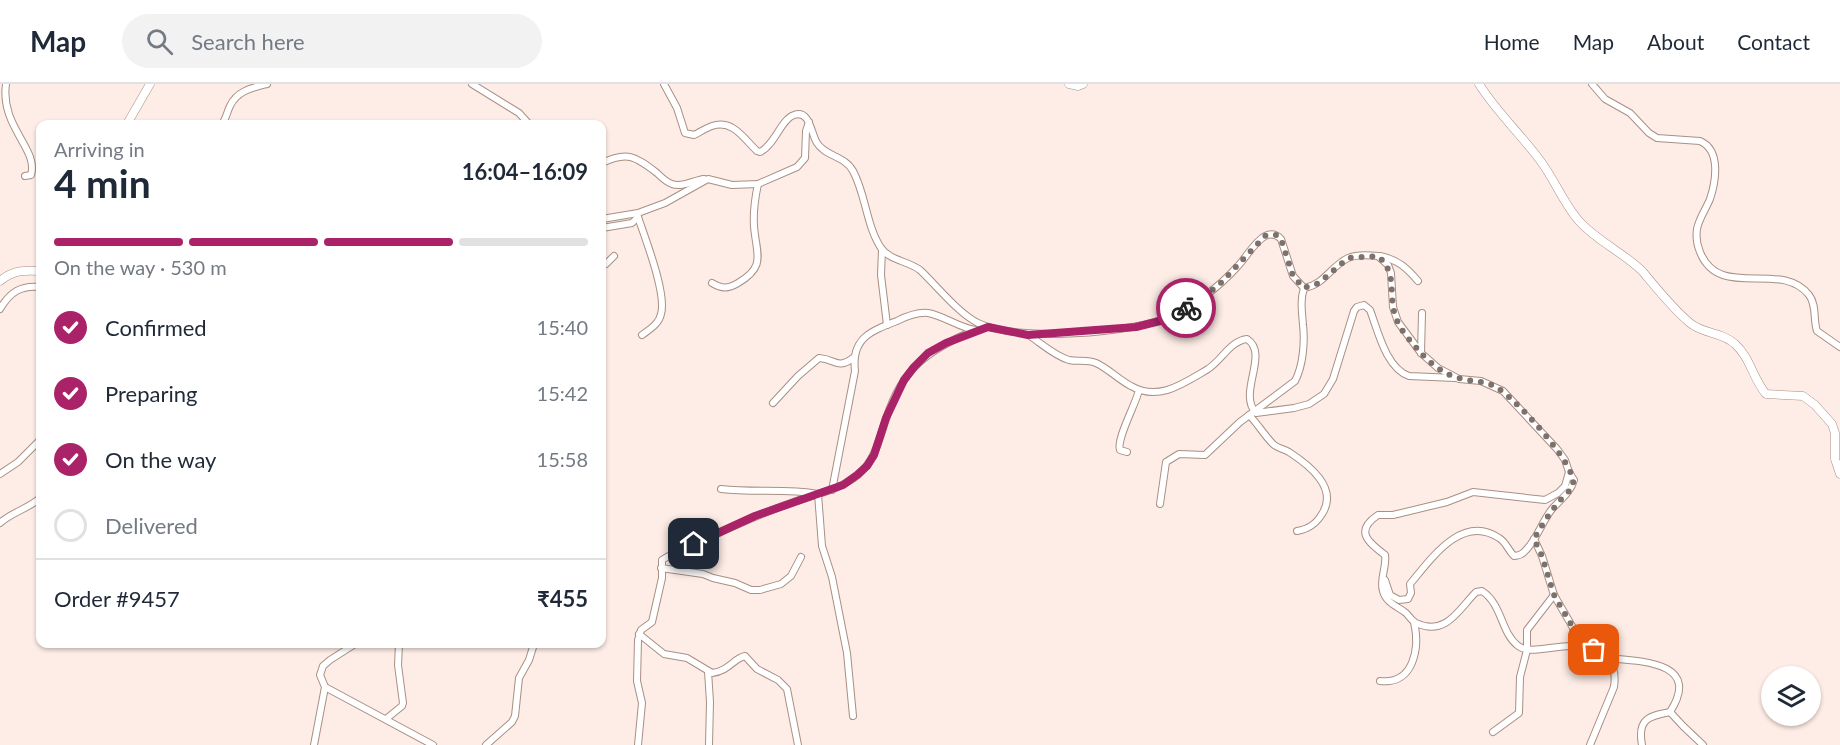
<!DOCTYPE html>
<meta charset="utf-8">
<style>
body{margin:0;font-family:Lato,sans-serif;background:#f2f2f3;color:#1f2937;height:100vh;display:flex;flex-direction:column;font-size:22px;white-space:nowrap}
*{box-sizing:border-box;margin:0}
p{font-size:20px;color:#747a83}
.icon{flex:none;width:33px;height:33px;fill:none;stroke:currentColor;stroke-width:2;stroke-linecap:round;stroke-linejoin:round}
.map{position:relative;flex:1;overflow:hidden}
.drawer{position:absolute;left:36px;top:36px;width:570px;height:528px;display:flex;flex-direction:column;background:#fff;border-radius:12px;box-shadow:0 2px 4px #0004}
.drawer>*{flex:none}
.buttons{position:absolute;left:1761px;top:582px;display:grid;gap:12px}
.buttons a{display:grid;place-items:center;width:60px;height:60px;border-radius:50%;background:#fff;box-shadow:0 2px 4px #0004;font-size:30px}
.pin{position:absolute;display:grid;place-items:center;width:51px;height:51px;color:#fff;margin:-26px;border-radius:12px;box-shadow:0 3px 9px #0006}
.courier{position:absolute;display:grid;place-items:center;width:60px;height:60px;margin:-30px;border:4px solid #aa2369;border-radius:50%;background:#fff;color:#222;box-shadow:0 2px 8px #0007}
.overview em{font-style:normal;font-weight:700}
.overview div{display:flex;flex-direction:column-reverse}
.overview{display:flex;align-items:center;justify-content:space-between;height:102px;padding:0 18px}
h1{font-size:39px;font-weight:700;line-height:45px}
.bar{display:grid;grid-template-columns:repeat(4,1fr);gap:9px 6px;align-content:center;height:72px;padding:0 18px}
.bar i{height:8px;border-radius:4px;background:#e0e1e3}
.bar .on{background:#aa2369}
.bar p{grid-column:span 4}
.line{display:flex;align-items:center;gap:15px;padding:0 18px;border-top:2px solid #e0e1e3}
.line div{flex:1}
ol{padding:0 18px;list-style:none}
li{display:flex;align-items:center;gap:18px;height:66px}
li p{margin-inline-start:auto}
li .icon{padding:6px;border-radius:50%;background:#aa2369;color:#fff;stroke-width:4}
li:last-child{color:#747a83}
li i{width:33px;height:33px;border:3px solid #e0e1e3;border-radius:50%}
header{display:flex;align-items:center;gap:36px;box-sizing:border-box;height:84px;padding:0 30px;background:#fff;border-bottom:2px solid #e0e1e3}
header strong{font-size:28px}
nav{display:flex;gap:33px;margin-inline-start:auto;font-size:21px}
.search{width:420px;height:54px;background:#f2f2f3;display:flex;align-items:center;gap:15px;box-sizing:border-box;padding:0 21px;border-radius:33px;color:#747a83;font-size:22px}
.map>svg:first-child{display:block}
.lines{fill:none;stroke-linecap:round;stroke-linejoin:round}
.minor-casing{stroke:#a98f84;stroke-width:8}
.tertiary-casing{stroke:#a98f84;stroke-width:9}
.minor{stroke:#fff;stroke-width:6}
.tertiary{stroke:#fff;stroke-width:8}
.done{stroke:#7e716c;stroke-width:6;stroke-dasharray:0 10.8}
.route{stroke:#aa2369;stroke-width:8}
</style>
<header>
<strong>Map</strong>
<div class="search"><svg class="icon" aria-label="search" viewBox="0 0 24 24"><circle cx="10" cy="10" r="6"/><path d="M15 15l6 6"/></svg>Search here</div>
<nav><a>Home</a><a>Map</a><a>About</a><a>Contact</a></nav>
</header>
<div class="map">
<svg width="1840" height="661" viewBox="0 0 1840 661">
<rect width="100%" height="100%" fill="#feede6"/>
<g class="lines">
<g class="minor-casing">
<g id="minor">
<path d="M6,0C0,43 39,65 31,91L25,92"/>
<path d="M472,0L519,29L529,40"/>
<path d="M664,0L677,24L685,49L694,51C700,48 706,44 712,42C733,35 744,55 757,67L760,68C775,61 781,35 794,31C810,25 811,50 817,59C825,72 845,72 853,87C866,111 866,141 881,164C889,176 908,177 920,186C937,202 958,229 978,239C1016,258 1133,250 1171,232C1196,220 1219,203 1237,183C1246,174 1254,158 1265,152C1271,149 1276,150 1281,155L1293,192L1304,204C1324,201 1331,182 1348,174C1357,170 1369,171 1378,172L1388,181L1391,189L1393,223L1398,238L1421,269L1438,284L1459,295L1481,297L1503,307L1557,365L1565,376L1569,388L1565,402L1558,409L1545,416L1473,408L1447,418L1393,431H1378C1354,447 1368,458 1385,471C1387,483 1379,496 1383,507C1386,519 1397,522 1406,529C1409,532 1412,537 1416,539C1446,553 1459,525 1476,508L1482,507C1502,520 1501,548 1517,561C1534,576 1572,549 1602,571C1614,580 1616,589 1614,603L1590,661"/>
<path d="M1592,0L1605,15L1630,29L1649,49L1657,54L1700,57C1721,66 1716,97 1710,115C1706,125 1699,134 1697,145C1696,152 1697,161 1700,168C1719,217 1781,175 1809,211C1817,221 1813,236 1817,247L1840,263"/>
<path d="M222,40C226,35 227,28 230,22C237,7 251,4 267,0"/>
<path d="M602,79C627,67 635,72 657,89C661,93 666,98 672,100C682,104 694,96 704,95"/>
<path d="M638,133C645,154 667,210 661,230C659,240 650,245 642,251"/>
<path d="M602,135L638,129L665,119L708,95L732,101L758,100L797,83L805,74L806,47L809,38"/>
<path d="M602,144L632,139L638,133"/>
<path d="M882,166L881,191L887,241"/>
<path d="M1380,172C1398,176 1406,183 1418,197"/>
<path d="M602,181L606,180L614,172"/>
<path d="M712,199C722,205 728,205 738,199C767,182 756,170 754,142C753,128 755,114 758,100"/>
<path d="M0,225C10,208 21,201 40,203"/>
<path d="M1030,252C1042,260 1055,272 1069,276C1078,278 1087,275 1096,279C1109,285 1119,296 1131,302C1159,318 1184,299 1208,285C1222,276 1230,257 1247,255C1270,270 1237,309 1256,329L1294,324L1309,320L1324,310L1333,295L1354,227L1357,223L1364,221L1370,226C1378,247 1386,284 1409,292L1455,294"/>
<path d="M1421,269L1422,229"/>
<path d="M773,319L798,292L819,274C836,275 837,286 853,274"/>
<path d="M1249,331C1258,340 1264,351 1273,360C1277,364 1284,365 1289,368C1309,381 1339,404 1322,430C1316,440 1309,445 1297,447"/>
<path d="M1127,368L1120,366C1116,355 1136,320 1139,306"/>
<path d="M0,390L18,378L40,356"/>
<path d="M721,405C754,409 786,404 818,410L822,462L832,493L847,569L853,632"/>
<path d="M832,406L855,287C851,254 871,247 897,237C907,232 917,228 928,229C945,232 959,244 976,246"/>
<path d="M1160,420L1166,378L1179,370L1205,371L1240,338L1295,297C1303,282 1305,258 1303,241C1302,228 1300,216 1304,204"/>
<path d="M0,439C12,428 28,425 40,414"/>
<path d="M1534,455L1542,472L1554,511L1583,561"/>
<path d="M661,484L703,490L713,494L735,499L751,506H760L781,500L791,492L801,473"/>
<path d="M1385,496L1390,511L1399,516L1408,515L1411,509L1410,500C1431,475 1462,429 1499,454C1506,458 1508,466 1514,472C1519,471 1519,472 1523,469C1536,458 1541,439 1552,425C1560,416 1571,408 1574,396L1569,388"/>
<path d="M639,550L664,570L687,574L712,589C729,587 734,574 745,572L757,585L778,596L787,605L798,661"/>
<path d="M355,560L330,576L323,582L320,591L325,603L433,661"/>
<path d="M1606,574C1639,577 1703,577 1670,628C1649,632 1637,635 1642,661"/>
<path d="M708,587L710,618L709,661"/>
<path d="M1380,597C1414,601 1420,564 1414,538"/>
<path d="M1670,628L1683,642L1703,661"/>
<path d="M386,635L402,622L403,619L398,581L399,560"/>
<path d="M1493,648L1519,629L1520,593L1527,566V546L1554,511"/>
<path d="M314,661L325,603"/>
<path d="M486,661L512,638L515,632L519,594L529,576L534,560"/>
<path d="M638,661L642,619L637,597L638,556L641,546L652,538L662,494V476C674,468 690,462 703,456C732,443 761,429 791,419C814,410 838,407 858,391C875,376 879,356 886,335C902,284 928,266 975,246"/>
</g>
</g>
<g class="tertiary-casing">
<g id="tertiary">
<path d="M1069,0L1078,2L1083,0"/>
<path d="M1479,0C1497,29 1522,51 1542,79C1555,97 1564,120 1579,137C1598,158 1626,170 1643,188C1658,206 1672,224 1690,239C1703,250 1722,248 1735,260C1750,273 1753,295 1766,310L1803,312L1815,321L1832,340L1835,349V375L1840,390"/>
<path d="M127,40L150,0"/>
<path d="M0,197C13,186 24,186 40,187"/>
</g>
</g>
<use href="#minor" class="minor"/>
<use href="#tertiary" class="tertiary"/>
</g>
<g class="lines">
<path class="done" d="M1186,224L1218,202L1266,151H1277L1281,155L1293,192L1304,204L1319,199L1348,174L1378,172C1398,190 1388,208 1395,231C1399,245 1411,258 1421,269C1430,279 1445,291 1459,294C1471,298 1482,296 1494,302C1512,310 1577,381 1573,400C1572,405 1569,407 1565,411C1552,425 1543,439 1534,455L1542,472L1554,511L1583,561L1594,566"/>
<path class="route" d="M694,460L755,432L843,401L857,391L867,382L874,371L886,334L904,296L914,283L928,269L946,259L988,243L1028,251L1136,243L1164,236L1186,224"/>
</g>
</svg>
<div class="buttons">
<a><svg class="icon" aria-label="layers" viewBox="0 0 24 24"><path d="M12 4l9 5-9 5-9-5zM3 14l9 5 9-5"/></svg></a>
</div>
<div class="pin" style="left:1594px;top:566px;background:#ea580c"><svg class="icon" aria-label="bag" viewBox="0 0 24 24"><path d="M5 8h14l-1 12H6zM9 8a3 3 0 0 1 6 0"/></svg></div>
<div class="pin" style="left:694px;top:460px;background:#1f2937"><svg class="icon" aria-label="home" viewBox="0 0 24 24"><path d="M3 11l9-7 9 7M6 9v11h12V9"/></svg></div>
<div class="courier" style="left:1186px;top:224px"><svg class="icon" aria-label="bike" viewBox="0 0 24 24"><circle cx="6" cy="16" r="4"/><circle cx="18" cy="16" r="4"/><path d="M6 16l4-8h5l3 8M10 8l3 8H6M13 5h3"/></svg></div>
<section class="drawer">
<div class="overview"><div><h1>4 min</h1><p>Arriving in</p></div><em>16:04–16:09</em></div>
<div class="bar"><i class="on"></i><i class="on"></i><i class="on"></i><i></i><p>On the way · 530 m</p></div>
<ol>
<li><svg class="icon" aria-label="check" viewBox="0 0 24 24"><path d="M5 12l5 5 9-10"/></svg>Confirmed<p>15:40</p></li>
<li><svg class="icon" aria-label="check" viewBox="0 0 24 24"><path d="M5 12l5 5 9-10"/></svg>Preparing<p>15:42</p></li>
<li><svg class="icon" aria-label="check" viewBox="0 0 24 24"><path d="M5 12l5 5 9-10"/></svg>On the way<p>15:58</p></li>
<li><i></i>Delivered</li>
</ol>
<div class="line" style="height:78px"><div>Order #9457</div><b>₹455</b></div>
</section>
</div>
